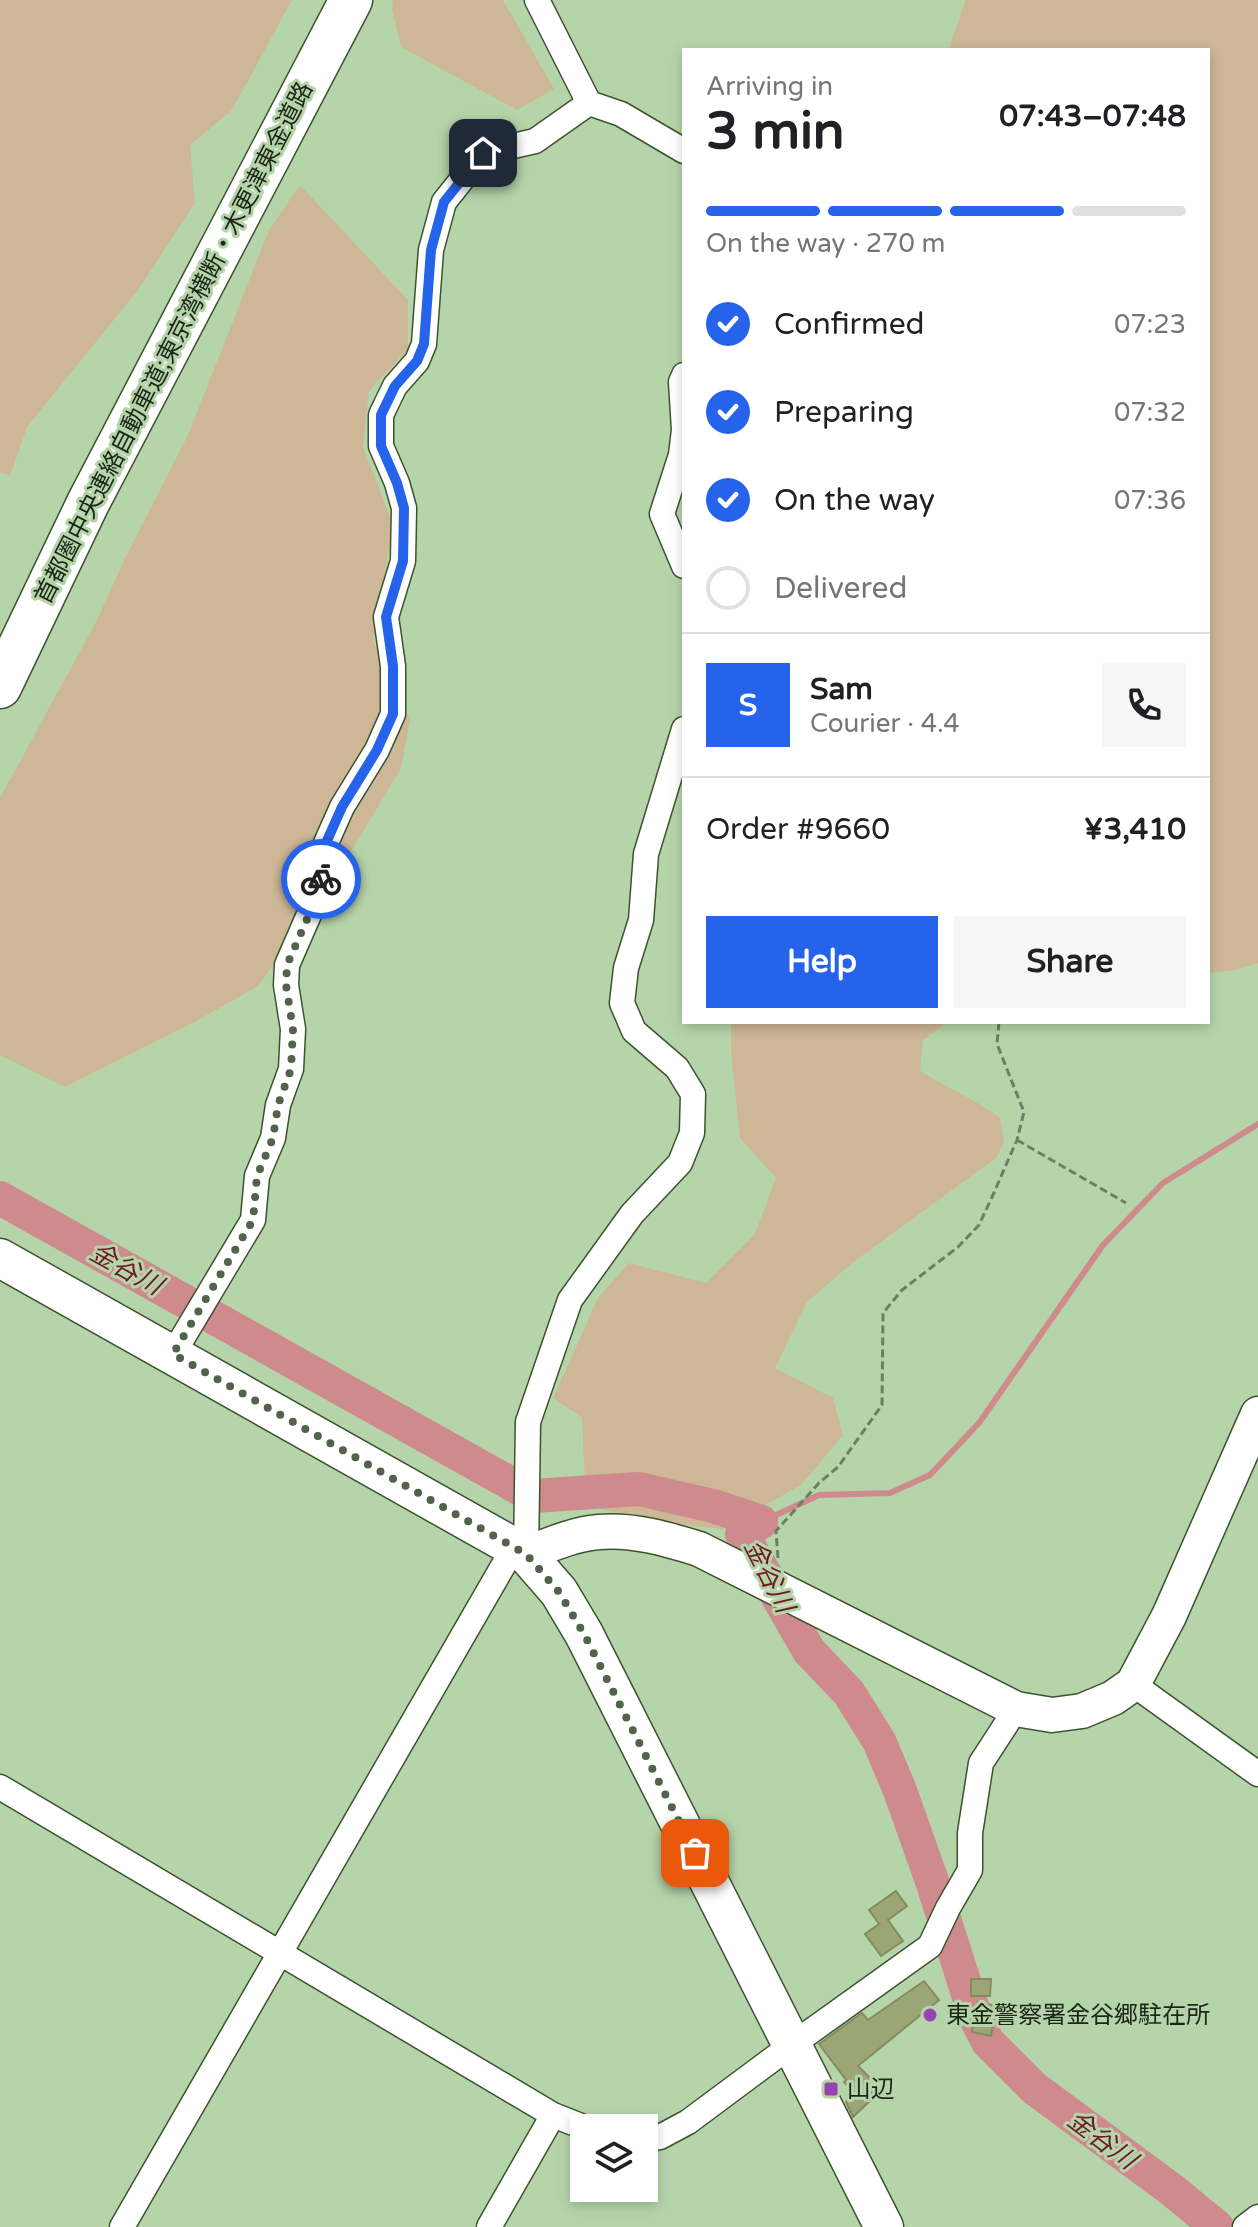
<!DOCTYPE html>
<meta charset="utf-8">
<style>
body{margin:0;font-family:"Varela Round","Noto Sans JP",sans-serif;background:#f6f6f6;color:#202124;height:100vh;display:flex;flex-direction:column;font-size:30px;white-space:nowrap}
*{box-sizing:border-box;margin:0}
p{font-size:26px;color:#757577}
.icon{flex:none;width:44px;height:44px;fill:none;stroke:currentColor;stroke-width:2;stroke-linecap:round;stroke-linejoin:round}
.map{position:relative;flex:1;overflow:hidden}
.details{position:absolute;left:682px;top:48px;width:528px;height:976px;display:flex;flex-direction:column;background:#fff;border-radius:0px;box-shadow:0 4px 12px #0003}
.details>*{flex:none}
.buttons{position:absolute;left:570px;top:2114px;display:grid;gap:16px}
.buttons a{display:grid;place-items:center;width:88px;height:88px;border-radius:0px;background:#fff;box-shadow:0 4px 12px #0003;font-size:40px}
.pin{position:absolute;display:grid;place-items:center;width:68px;height:68px;color:#fff;margin:-34px;border-radius:16px;box-shadow:0 4px 12px #0006}
.courier{position:absolute;display:grid;place-items:center;width:80px;height:80px;margin:-40px;border:6px solid #2563eb;border-radius:50%;background:#fff;color:#222;box-shadow:0 2px 10px #0007}
.overview em{font-style:normal;font-weight:800}
.overview div{display:flex;flex-direction:column-reverse}
.overview{display:flex;align-items:center;justify-content:space-between;height:136px;padding:0 24px}
h1{font-size:52px;font-weight:800;line-height:60px}
.bar{display:grid;grid-template-columns:repeat(4,1fr);gap:12px 8px;align-content:center;height:96px;padding:0 24px}
.bar i{height:10px;border-radius:6px;background:#e0e0e0}
.bar .on{background:#2563eb}
.bar p{grid-column:span 4}
.line{display:flex;align-items:center;gap:20px;padding:0 24px;border-top:2px solid #e0e0e0}
.line div{flex:1}
.round{display:grid;place-items:center;flex:none;width:84px;height:84px;border-radius:0px;background:#f6f6f6}
ol{padding:0 24px;list-style:none}
li{display:flex;align-items:center;gap:24px;height:88px}
li p{margin-inline-start:auto}
li .icon{padding:8px;border-radius:50%;background:#2563eb;color:#fff;stroke-width:4}
li:last-child{color:#757577}
li i{width:44px;height:44px;border:4px solid #e0e0e0;border-radius:50%}
.action{display:flex;gap:16px;margin-top:auto;padding:16px 24px}
.action a{flex:1;height:92px;border-radius:0px;background:#2563eb;color:#fff;font-size:32px;font-weight:800;line-height:92px;text-align:center}
.action a+a{background:#f6f6f6;color:#202124}
.map>svg:first-child{display:block}
.green{fill:#cdb796}
.lines{fill:none;stroke-linecap:round;stroke-linejoin:round}
.stream{stroke:#ce8a8d;stroke-width:6}
.river{stroke:#ce8a8d;stroke-width:34}
.building{fill:#9ca576;stroke:#848c5e;stroke-width:2}
.street-casing{stroke:#3b542f;stroke-width:27}
.secondary-casing{stroke:#3b542f;stroke-width:37}
.primary-casing{stroke:#3b542f;stroke-width:41}
.highway-casing{stroke:#3b542f;stroke-width:45}
.path{stroke:#6b8062;stroke-width:3;stroke-dasharray:8 4;stroke-linecap:butt}
.street{stroke:#fff;stroke-width:24}
.secondary{stroke:#fff;stroke-width:34}
.primary{stroke:#fff;stroke-width:38}
.highway{stroke:#fff;stroke-width:42}
.done{stroke:#51634a;stroke-width:8;stroke-dasharray:0 14.4}
.route{stroke:#2563eb;stroke-width:10}
.poi-dot{fill:#9543b1;stroke:#b6d4aa;stroke-width:3}
.labels{text-anchor:middle;dominant-baseline:central;stroke-width:6;stroke-linejoin:round;paint-order:stroke}
.street-label{font-size:24px;fill:#1b2616;stroke:#b6d4aa}
.poi-label{font-size:24px;fill:#1b2616;stroke:#b6d4aa;text-anchor:start}
.water-label{font-size:26px;font-style:italic;fill:#6e1c28;stroke:#b6d4aa}
</style>
<div class="map">
<svg width="1258" height="2227" viewBox="0 0 1258 2227">
<rect width="100%" height="100%" fill="#b6d4aa"/>
<g class="green">
<path d="M0,0H292L232,110L190,145L195,203L138,290L27,427L10,476L0,472Z"/>
<path d="M393,0H503L554,89L517,110L401,47L392,9Z"/>
<path d="M966,0H1258V963L1236,970L1208,973V50H948Z"/>
<path d="M300,185L408,300V349L369,391L363,447L393,525L373,640L410,720L401,768L328,890L258,986L191,1024L65,1087L0,1055V798L97,620L125,558L188,435L269,230Z"/>
<path d="M731,1022H947L923,1040L920,1071C947,1088 975,1099 1000,1118L1004,1142L996,1158L852,1263L807,1302L775,1368L833,1398L843,1435L801,1485L722,1529L648,1521L586,1505L582,1418L553,1398L598,1298L629,1263L706,1283L755,1234L776,1178L740,1138L731,1051Z"/>
</g>
<g class="lines">
<path class="stream" d="M761,1522L819,1495L890,1493L930,1475L979,1423L1103,1245L1163,1183L1258,1124"/>
<g class="river">
<path d="M0,1198L533,1496L639,1489L713,1506L761,1522"/>
<path d="M761,1522L742,1534L809,1651L849,1693L879,1741L899,1788L932,1881L976,2019L988,2042L1034,2088L1172,2190L1217,2227"/>
</g>
</g>
<g class="building">
<path d="M896,1891L907,1906L888,1920L903,1941L881,1956L865,1934L879,1924L869,1910Z"/>
<path d="M971,1979H991L990,1996H971Z"/>
<path d="M924,1981L939,2000L858,2066L870,2078L864,2084L875,2096L853,2117L846,2102L858,2090L855,2093L844,2082L846,2080L819,2044L862,2013L868,2020Z"/>
<path d="M978,2002L996,2006L991,2036L972,2032Z"/>
</g>
<g class="lines">
<g class="street-casing">
<g id="street">
<path d="M537,0L589,103L621,114L684,151"/>
<path d="M684,375L681,382L684,430L681,455L662,514L684,566"/>
<path d="M173,1354L253,1220L257,1176L273,1138L278,1105L291,1069L293,1029L286,985L287,965L311,910L321,880L326,843L342,807L377,750L393,714V666L386,617L403,561L404,508L397,483L381,446V415L395,386L417,361L424,344L431,250L444,202L483,153L535,141L589,103"/>
<path d="M526,1554L528,1422L570,1300L632,1214L680,1163L692,1133L693,1094L677,1068L634,1031L622,1003L626,968L641,920L646,854L684,729"/>
<path d="M1133,1684L1258,1774"/>
<path d="M0,1787L553,2115L586,2128"/>
<path d="M644,2140L660,2137L688,2122L793,2044L930,1946L948,1908L970,1870V1833L981,1763L1016,1709"/>
<path d="M122,2227L514,1547"/>
<path d="M489,2227L553,2115"/>
<path d="M1245,2227L1258,2217"/>
</g>
</g>
<g class="secondary-casing">
<path id="secondary" d="M526,1554C549,1545 574,1534 599,1532C633,1529 667,1539 699,1549L1016,1709L1052,1715L1082,1711L1113,1698L1133,1684L1169,1616L1258,1414"/>
</g>
<g class="primary-casing">
<path id="primary" d="M0,1258L526,1554L559,1592L584,1634L884,2227"/>
</g>
<g class="highway-casing">
<path id="highway" d="M0,687L88,503L351,0"/>
</g>
<g class="path">
<path d="M1017,1140L1126,1203"/>
<path d="M778,1558L776,1531L819,1483L838,1467L882,1405L883,1313L902,1290L958,1247L979,1225L992,1197L1017,1140L1024,1112L997,1044L999,1022"/>
</g>
<use href="#street" class="street"/>
<use href="#secondary" class="secondary"/>
<use href="#primary" class="primary"/>
<use href="#highway" class="highway"/>
</g>
<g class="lines">
<path class="done" d="M321,879L311,910L287,965L286,985L293,1029L291,1069L278,1105L273,1138L257,1176L253,1220L173,1354L526,1554L559,1592L584,1634L695,1853"/>
<path class="route" d="M321,879L326,843L342,807L377,750L393,714V666L386,617L403,561L404,508L397,483L381,446V415L395,386L417,361L424,344L431,250L444,202L483,153"/>
</g>
<g class="poi-dot">
<circle cx="930" cy="2015" r="8"/>
<rect x="823" y="2081" width="16" height="16" rx="4"/>
</g>
<g class="labels">
<g class="street-label">
<text transform="translate(174 343) rotate(-63)">首都圏中央連絡自動車道;東京湾横断・木更津東金道路</text>
</g>
<g class="poi-label">
<text x="946" y="2015">東金警察署金谷郷駐在所</text>
<text x="847" y="2089">山辺</text>
</g>
<g class="water-label">
<text transform="translate(126 1269) rotate(29)">金谷川</text>
<text transform="translate(769 1576) rotate(63)">金谷川</text>
<text transform="translate(1102 2140) rotate(37)">金谷川</text>
</g>
</g>
</svg>
<div class="buttons">
<a><svg class="icon" aria-label="layers" viewBox="0 0 24 24"><path d="M12 4l9 5-9 5-9-5zM3 14l9 5 9-5"/></svg></a>
</div>
<div class="pin" style="left:695px;top:1853px;background:#ea580c"><svg class="icon" aria-label="bag" viewBox="0 0 24 24"><path d="M5 8h14l-1 12H6zM9 8a3 3 0 0 1 6 0"/></svg></div>
<div class="pin" style="left:483px;top:153px;background:#1f2937"><svg class="icon" aria-label="home" viewBox="0 0 24 24"><path d="M3 11l9-7 9 7M6 9v11h12V9"/></svg></div>
<div class="courier" style="left:321px;top:879px"><svg class="icon" aria-label="bike" viewBox="0 0 24 24"><circle cx="6" cy="16" r="4"/><circle cx="18" cy="16" r="4"/><path d="M6 16l4-8h5l3 8M10 8l3 8H6M13 5h3"/></svg></div>
<section class="details">
<div class="overview"><div><h1>3 min</h1><p>Arriving in</p></div><em>07:43–07:48</em></div>
<div class="bar"><i class="on"></i><i class="on"></i><i class="on"></i><i></i><p>On the way · 270 m</p></div>
<ol>
<li><svg class="icon" aria-label="check" viewBox="0 0 24 24"><path d="M5 12l5 5 9-10"/></svg>Confirmed<p>07:23</p></li>
<li><svg class="icon" aria-label="check" viewBox="0 0 24 24"><path d="M5 12l5 5 9-10"/></svg>Preparing<p>07:32</p></li>
<li><svg class="icon" aria-label="check" viewBox="0 0 24 24"><path d="M5 12l5 5 9-10"/></svg>On the way<p>07:36</p></li>
<li><i></i>Delivered</li>
</ol>
<div class="line" style="height:144px"><b class="round" style="background:#2563eb;color:#fff">S</b><div><b>Sam</b><p>Courier · 4.4</p></div><a class="round"><svg class="icon" aria-label="phone" viewBox="0 0 24 24"><path d="M5 4h4l2 5-3 2q2 4 5 5l2-3 5 2v4C11 20 4 13 5 4z"/></svg></a></div>
<div class="line" style="height:104px"><div>Order #9660</div><b>¥3,410</b></div>
<div class="action"><a>Help</a><a>Share</a></div>
</section>
</div>
